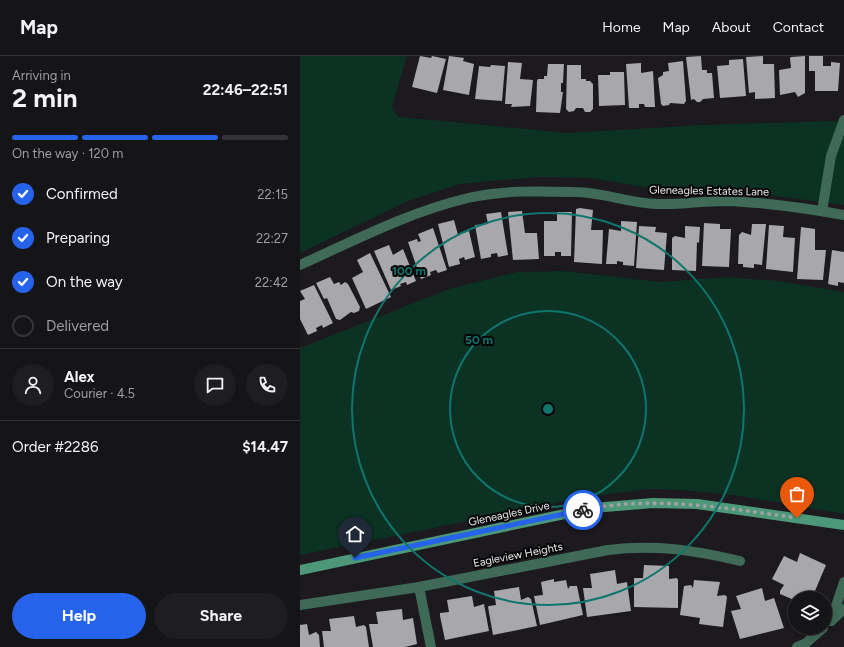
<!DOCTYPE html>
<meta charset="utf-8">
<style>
body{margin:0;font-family:Figtree,sans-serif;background:#1e1d1f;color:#f1f3f6;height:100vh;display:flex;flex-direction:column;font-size:15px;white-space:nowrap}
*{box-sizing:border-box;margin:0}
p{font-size:13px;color:#9d9ea1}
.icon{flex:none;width:22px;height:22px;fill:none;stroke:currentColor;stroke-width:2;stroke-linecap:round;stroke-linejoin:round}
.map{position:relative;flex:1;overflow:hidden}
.sheet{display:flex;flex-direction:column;background:#151416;width:300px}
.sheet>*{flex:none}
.tools{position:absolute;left:488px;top:535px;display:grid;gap:8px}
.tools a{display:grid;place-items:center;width:44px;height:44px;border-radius:50%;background:#151416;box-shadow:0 2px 6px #0003,0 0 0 1px #343335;font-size:20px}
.pin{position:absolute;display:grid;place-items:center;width:34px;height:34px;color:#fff;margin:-41px -17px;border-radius:50% 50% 50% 0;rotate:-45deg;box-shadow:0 0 4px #0007}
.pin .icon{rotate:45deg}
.courier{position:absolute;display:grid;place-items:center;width:40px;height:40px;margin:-20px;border:3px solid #2563eb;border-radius:50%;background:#fff;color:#222;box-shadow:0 1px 5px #0007}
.head em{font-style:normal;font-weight:700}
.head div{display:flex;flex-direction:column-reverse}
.head{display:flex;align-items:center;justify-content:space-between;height:68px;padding:0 12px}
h1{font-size:26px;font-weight:700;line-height:30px}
.bar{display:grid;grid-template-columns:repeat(4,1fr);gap:6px 4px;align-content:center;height:48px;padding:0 12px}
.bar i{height:5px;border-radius:3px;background:#343335}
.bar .current{background:#2563eb}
.bar p{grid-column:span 4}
.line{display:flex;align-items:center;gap:10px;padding:0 12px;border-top:1px solid #343335}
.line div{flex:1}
.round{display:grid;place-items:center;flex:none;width:42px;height:42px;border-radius:21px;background:#1e1d1f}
ol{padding:0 12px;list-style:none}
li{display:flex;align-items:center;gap:12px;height:44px}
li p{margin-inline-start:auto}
li .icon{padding:4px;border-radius:50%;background:#2563eb;color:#fff;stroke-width:4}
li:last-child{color:#9d9ea1}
li i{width:22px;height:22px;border:2px solid #343335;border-radius:50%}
.cta{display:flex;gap:8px;margin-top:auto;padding:8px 12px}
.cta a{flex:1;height:46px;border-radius:24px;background:#2563eb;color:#fff;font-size:16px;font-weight:700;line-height:46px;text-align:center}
.cta a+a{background:#1e1d1f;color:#f1f3f6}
header{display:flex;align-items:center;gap:24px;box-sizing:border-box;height:56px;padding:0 20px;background:#151416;border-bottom:1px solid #343335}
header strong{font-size:19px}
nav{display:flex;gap:22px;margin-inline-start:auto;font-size:14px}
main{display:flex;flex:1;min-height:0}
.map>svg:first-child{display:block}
.green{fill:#0b3223}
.building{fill:#a8a7ac}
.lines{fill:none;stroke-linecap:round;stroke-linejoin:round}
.street{stroke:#3e6a57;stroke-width:10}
.secondary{stroke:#4d9879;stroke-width:10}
.done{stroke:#a2a1a4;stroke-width:4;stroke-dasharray:0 7.2}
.route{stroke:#2563eb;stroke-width:5}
.ring{fill:none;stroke:#0f766e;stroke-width:2}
.labels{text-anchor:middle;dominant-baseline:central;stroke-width:4;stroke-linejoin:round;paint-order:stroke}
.street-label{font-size:11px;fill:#eae9ec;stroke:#060607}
.centre{fill:#0f766e;stroke:#060607;stroke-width:2}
.ring-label{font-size:12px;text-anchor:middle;font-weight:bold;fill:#0f766e;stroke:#060607;stroke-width:4;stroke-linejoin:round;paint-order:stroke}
</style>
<header>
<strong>Map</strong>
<nav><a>Home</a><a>Map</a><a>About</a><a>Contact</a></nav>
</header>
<main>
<section class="sheet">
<div class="head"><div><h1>2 min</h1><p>Arriving in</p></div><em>22:46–22:51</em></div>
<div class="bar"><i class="current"></i><i class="current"></i><i class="current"></i><i></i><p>On the way · 120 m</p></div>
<ol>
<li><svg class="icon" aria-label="check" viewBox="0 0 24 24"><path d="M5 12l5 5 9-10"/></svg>Confirmed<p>22:15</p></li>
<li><svg class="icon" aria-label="check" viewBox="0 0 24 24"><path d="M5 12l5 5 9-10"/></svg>Preparing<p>22:27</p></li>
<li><svg class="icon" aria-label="check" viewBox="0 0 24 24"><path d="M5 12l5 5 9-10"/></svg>On the way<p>22:42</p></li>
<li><i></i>Delivered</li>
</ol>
<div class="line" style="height:72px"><a class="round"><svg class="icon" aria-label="person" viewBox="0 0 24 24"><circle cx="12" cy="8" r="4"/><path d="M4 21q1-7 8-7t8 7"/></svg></a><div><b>Alex</b><p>Courier · 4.5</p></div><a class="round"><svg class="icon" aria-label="chat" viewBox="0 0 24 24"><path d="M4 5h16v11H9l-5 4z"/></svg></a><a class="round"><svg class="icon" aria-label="phone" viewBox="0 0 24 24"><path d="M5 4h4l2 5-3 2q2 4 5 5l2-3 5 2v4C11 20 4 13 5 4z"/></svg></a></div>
<div class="line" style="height:52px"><div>Order #2286</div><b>$14.47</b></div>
<div class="cta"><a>Help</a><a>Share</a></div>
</section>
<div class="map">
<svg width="544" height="591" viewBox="0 0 544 591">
<rect width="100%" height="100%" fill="#1c1a1e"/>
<g class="green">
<path d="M0,0H107L92,51L98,61L268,77L403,69L532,65L544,67V149L444,136L368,135L289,122L240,121L191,125L160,128L108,145L0,197Z"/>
<path d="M263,215L361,226L428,221L477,225L544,236V458L440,440L383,434L347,433L281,442L0,499V292L149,233L217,216Z"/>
</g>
<g class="building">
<path d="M120,0L131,2L132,0L146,3L137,37L112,31Z"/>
<path d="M149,0L164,2L163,5L174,8L169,39L143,34Z"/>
<path d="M401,0L402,14H407V17H412L414,42L403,43L400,46H397L394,43L391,44L386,1Z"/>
<path d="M463,0V8H474L475,42L455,43V36L449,37L446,1Z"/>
<path d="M505,0V37L498,41L495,36L480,39L479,14L491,12L490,2L491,1Z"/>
<path d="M509,0H523V10H531V6L540,7L538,35H515V15H509Z"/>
<path d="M443,3L446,40L420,42L417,10L429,9V4Z"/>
<path d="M383,5L386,45L384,48L370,47L369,49L363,50L361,48L358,22L363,19V16L369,15L368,7Z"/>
<path d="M208,6L222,7L220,23L233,24L230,50L211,51L212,48H205Z"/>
<path d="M341,7V17L353,15L355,51H345L344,48H339V52H329L326,8Z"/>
<path d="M248,8H264L263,27H261V36H263L260,57L236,56L237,25L238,23H244V20H247Z"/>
<path d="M191,9L205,10L202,45L175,43L179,10L190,11Z"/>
<path d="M267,9H281V23H286V25H290L293,28V53L290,56H285L283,52H276L274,55L269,56L266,53Z"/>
<path d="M310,16H324L325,49L299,50L298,19H310Z"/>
<path d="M280,152L293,154L291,174H303L302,208L274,206L276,153Z"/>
<path d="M222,155L225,177H237L239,203L213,204L208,156Z"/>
<path d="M201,156L208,199L198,201L197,197L191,198V201L181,203L175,169L188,168L186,158Z"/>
<path d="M257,156H272L271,200H261V196H255V200H244V165H257Z"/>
<path d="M154,164L158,179L169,175L175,201L165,204L164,201L159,203L160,208L149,211L138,168Z"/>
<path d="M321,165L337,166L334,210L323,209V206L317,205V208H306L309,173L321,175Z"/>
<path d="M404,167L420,168V173H431L429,211L402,210Z"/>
<path d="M452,168H466L462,209L454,208V212L443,211V208H438L439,179L442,176L451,179Z"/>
<path d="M469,169L484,170L483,181L495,182L493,216L466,213Z"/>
<path d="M339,170L356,171L355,176L367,177L364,214L336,212Z"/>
<path d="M385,170L400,171L399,187L397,186L396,215L372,214V182L375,180L385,182Z"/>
<path d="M501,171L515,173V194H526L523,224L497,223Z"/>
<path d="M133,172L147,214L138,217L136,214L130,216L131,219L121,223L108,186L117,183L118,186L121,185L118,178Z"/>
<path d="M89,189L93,199L103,193L116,225L107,229L106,226L100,228L101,230L91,234L74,195Z"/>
<path d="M532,194L544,196V227L538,226V230L528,228Z"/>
<path d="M70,197L91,241L66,253L52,222L63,216L57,204Z"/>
<path d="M30,221L34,228L39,226L41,229L45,226L48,228L60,251L59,255L54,257L51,256L40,264L36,263L27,242L24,243L16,227Z"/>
<path d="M14,229L33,267L23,272L22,269L16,272L17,275L8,279L0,263V245L5,243L0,235Z"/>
<path d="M500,497L526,509L512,542H495V547L494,544L480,538V535L484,529L472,523L484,500L497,506Z"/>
<path d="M344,509L369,510V523L377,522L378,524V552L334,551V522H343Z"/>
<path d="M315,514L317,528L327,526L331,555L287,561L283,532H292L290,518Z"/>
<path d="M254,523V526L266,524L268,533L270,530H277L283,559L240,569L234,540L243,539L241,526Z"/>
<path d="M394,524L420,526L417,540L425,539L427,541L423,571L399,568L400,562L380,559L384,530L391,529L393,532Z"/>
<path d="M219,531L221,544L228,541L231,543L237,570L193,579L188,551L189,550L196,549L194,535Z"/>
<path d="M462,532L465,545L474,542L484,572L440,583L431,555L441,553L436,540Z"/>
<path d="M172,540L174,551L184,548L189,575L145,584L140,560V557L149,556L147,544Z"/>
<path d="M102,553L103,564L113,562L117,588L105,591H73L69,568H78L76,556Z"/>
<path d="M54,560L56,571L64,569L66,571L69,591H24L22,575H31L29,563Z"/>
<path d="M7,568L9,579L16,576L19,579L20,591H0V569Z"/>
</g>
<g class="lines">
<g class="street">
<path d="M522,155L531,100L544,64"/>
<path d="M0,209C55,184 109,156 168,142C202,134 239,135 274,136C302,136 329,147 357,148C380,149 402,145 424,145C464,146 505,152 544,159"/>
<path d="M119,531L131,591"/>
<path d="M0,549L119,531L308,494C355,488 393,494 440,505"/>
<path d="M531,565L544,526"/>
<path d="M531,565L544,553"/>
<path d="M497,591L506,587L523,572"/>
</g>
<path class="secondary" d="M0,514L293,452L353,447L397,448L544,469"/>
</g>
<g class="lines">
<path class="done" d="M283,454C354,439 426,452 497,462"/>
<path class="route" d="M55,502L283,454"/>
</g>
<g class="ring">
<circle cx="248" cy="353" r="98"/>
<circle cx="248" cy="353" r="196"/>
</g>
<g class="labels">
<g class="street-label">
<text transform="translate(409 135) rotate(1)">Gleneagles Estates Lane</text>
<text transform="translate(209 458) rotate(-12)">Gleneagles Drive</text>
<text transform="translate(218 499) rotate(-11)">Eagleview Heights</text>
</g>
</g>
<circle cx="248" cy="353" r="6" class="centre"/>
<g class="ring-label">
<text x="109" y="219">100 m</text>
<text x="179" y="288">50 m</text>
</g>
</svg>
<div class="tools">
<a><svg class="icon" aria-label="layers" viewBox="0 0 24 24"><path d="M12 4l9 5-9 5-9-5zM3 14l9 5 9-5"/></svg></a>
</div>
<div class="pin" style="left:497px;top:462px;background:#ea580c"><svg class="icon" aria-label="bag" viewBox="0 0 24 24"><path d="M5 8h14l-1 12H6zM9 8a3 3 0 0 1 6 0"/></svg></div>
<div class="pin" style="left:55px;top:502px;background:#1f2937"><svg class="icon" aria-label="home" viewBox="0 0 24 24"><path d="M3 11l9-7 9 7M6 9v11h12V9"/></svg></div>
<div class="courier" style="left:283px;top:454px"><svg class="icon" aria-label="bike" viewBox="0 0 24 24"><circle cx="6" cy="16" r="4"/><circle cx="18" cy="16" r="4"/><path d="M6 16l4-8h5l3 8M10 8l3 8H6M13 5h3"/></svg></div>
</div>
</main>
